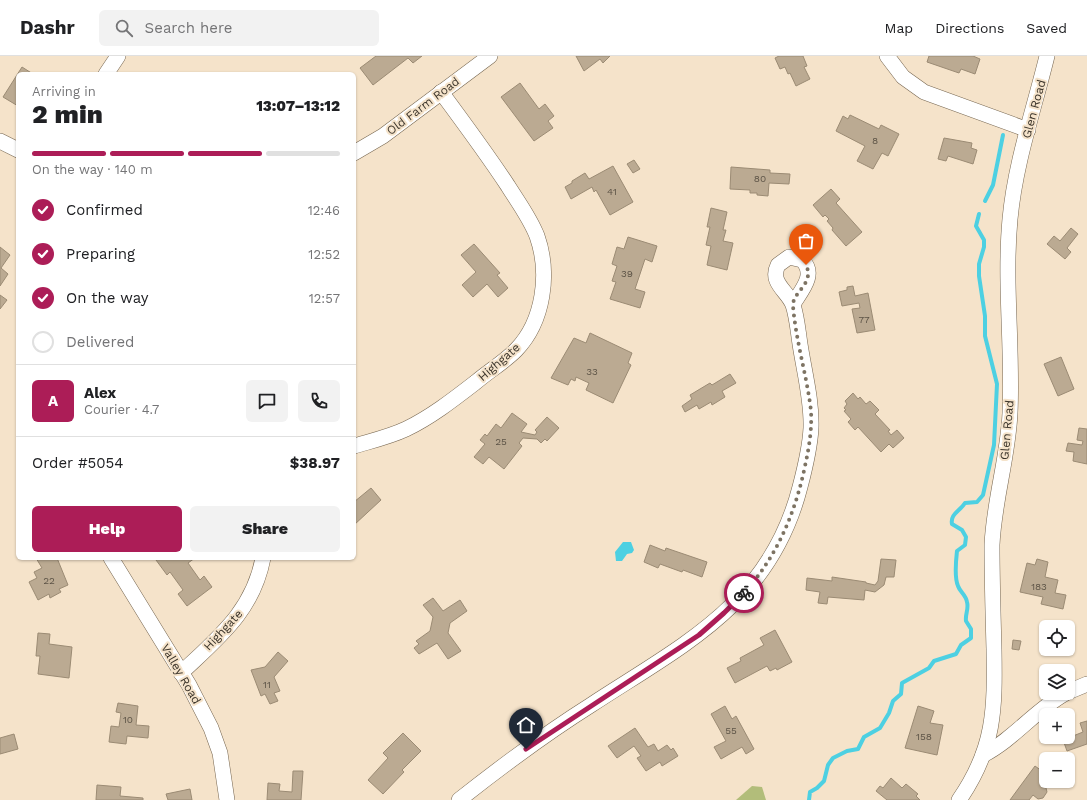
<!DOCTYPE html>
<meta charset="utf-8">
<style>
body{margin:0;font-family:"Work Sans",sans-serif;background:#f2f2f2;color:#202124;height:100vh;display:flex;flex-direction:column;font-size:15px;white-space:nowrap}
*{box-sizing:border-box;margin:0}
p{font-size:13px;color:#757577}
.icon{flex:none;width:22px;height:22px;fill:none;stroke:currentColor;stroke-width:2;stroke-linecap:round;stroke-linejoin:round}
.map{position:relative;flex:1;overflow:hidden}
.panel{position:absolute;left:16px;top:16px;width:340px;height:488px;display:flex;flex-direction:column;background:#fff;border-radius:6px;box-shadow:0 1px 3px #0004}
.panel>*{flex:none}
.controls{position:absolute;left:1039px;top:564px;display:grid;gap:8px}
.controls a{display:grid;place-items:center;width:36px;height:36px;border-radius:6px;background:#fff;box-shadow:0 1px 3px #0004;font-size:20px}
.pin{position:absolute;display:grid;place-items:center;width:34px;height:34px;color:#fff;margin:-41px -17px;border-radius:50% 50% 50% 0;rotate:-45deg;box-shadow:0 0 4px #0007}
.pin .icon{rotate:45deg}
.courier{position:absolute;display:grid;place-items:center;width:40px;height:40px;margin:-20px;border:3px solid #ac1d57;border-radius:50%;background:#fff;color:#222;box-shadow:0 1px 5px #0007}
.head em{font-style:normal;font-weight:800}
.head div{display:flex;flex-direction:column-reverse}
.head{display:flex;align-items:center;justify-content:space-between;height:68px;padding:0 16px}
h1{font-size:26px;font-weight:800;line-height:30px}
.bar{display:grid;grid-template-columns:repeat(4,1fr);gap:6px 4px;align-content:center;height:48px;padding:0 16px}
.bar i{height:5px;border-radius:3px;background:#e0e0e0}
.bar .on{background:#ac1d57}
.bar p{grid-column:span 4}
.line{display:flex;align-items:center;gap:10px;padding:0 16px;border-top:1px solid #e0e0e0}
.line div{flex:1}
.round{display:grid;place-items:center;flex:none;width:42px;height:42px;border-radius:6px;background:#f2f2f2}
ol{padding:0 16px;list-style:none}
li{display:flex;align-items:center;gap:12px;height:44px}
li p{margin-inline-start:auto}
li .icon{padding:4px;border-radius:50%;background:#ac1d57;color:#fff;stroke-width:4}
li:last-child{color:#757577}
li i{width:22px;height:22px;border:2px solid #e0e0e0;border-radius:50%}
.primary-button{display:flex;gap:8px;margin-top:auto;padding:8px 16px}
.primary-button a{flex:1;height:46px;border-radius:6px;background:#ac1d57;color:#fff;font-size:16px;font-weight:800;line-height:46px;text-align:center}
.primary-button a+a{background:#f2f2f2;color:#202124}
header{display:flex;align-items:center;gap:24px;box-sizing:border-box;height:56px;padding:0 20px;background:#fff;border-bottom:1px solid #e0e0e0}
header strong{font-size:19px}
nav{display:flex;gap:22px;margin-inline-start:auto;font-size:14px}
.search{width:280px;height:36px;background:#f2f2f2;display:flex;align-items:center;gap:10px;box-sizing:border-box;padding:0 14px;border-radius:6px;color:#757577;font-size:15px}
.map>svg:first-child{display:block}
.green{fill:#b2bd7a}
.water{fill:#4dd0e2}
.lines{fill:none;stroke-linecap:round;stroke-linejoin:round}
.stream{stroke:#4dd0e2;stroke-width:4}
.building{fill:#bbaa92;stroke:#9b8b74}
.minor-casing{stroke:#766650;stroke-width:16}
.minor{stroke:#fff;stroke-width:15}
.done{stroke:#7d7363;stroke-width:4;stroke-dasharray:0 7.2}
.route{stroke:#ac1d57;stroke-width:5}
.labels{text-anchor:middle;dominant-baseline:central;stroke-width:4;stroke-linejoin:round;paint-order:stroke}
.number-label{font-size:10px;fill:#5c5346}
.street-label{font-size:12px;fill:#3d362c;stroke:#f5e3ca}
</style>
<header>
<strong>Dashr</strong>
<div class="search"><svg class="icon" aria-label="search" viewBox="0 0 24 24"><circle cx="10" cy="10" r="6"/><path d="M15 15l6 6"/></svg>Search here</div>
<nav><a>Map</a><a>Directions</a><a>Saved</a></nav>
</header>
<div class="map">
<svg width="1087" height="744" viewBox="0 0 1087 744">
<rect width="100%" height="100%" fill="#f5e3ca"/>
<path class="green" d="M752,730L762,731L766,744H736Z"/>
<path class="water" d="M623,486H631L634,494L632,497L627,498L622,505H616L615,496Z"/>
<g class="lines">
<g class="stream">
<path d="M985,145L993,129L1003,79"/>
<path d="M809,744L810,736L817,732L824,725L828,709L833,702L847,695L858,693L864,681L880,672L889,657L893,645L901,638L902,627L929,612L934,605L956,598L961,589L971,582V573L966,565C965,558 969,553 967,546C966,539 960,536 958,530C954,521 956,504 957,495L965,489L966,481L962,474L952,468C950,458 960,455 965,447L977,446L983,439L994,389L997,328L985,280V260L979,220V208L984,191V184L976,170L979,158"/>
</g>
</g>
<g class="building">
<path d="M376,0H422L413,7L408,2L373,29L360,12Z"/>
<path d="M576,0H610L603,7L600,3L584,15Z"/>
<path d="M779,0H803L807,10L804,11L810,23L796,30L790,17L788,18L785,11L780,13L775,2Z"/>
<path d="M929,0H973L980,3L975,18L961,13L959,17L927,6Z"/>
<path d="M22,11L33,18H18V50L3,41Z"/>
<path d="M520,27L539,53L545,48L554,60L548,65L553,72L534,85L501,41Z"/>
<path d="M850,59L879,73L881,69L899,78L888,100L882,97L873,113L857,105L865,90L836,75L843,60L848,63Z"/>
<path d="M944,82L972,87L971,92L977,94L973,108L948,100L946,105L938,103Z"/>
<path d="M634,104L640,113L633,117L627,108Z"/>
<path d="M613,110L633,146L610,159L596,134L594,136L592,131L571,143L565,131L572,127V125L585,117L589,123Z"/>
<path d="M731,111L770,114V117L790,118L789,128L769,127L768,140L757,139V137H750V134L730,133Z"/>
<path d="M831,133L840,143L836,147L862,176L846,190L832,174L833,172L827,165L829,163L825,159L823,161L813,149Z"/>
<path d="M711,152L727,156L723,174H726L723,185L733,187L727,214L707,209L711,190L706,189L710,171H707Z"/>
<path d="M1071,172L1078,178L1067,192L1071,196L1065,203L1047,188L1054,180L1060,185Z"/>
<path d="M628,181L657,190L652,206L645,203L635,233L645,236L640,252L610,243L616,226L612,225L617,210L612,208L617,191L624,193Z"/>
<path d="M474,188L500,217L497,219L508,232L498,241L487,228L473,241L462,229L476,216L461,199Z"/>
<path d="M0,191L10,199L1,212L8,218L0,230Z"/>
<path d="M853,230L855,240L868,237L875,274L857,277L852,253L860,252L859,247L842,250L839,236L847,234V231Z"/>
<path d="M0,239L7,244L0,253Z"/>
<path d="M590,277L632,297L628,307L631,309L613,347L586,334L589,327L576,321L575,325L571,323L568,329L551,322L574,282L586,287Z"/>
<path d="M1061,301L1074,333L1058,340L1044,308Z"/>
<path d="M730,318L736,327L722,335L725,341L712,349L711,346L699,353L697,349L685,356L682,350L692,343L690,339L710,327L712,329Z"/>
<path d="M853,337L858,343L860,341L866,348L870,345L879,354L875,358L890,374L888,375L891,379L897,374L904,382L893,392L889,388L881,396L858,371L855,374L848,366L851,363L844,355L846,354L844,352L847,348L845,345Z"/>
<path d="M512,357L527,368L521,376L535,379L537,376L535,374L547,361L559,372L547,385L545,383L541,387L537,383L523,382L519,387L522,390L504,413L489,401L483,408L474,401L485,388L480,384L485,378L487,380L496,368L501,372Z"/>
<path d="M1079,372L1087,373V408L1073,405L1074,396L1066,395L1068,387L1082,389L1083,385L1077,384Z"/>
<path d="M371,432L381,444L354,469V446Z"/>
<path d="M650,489L665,495L666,492L707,506L702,521L683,514L682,516L660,508L658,512L644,506Z"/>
<path d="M36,502H57L68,529L59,533L61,536L50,542L49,538L38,544L29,526L37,522L34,516L42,512Z"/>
<path d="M158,502H195L188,507L200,524L204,520L212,531L187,550L178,538L183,534L170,516L167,519L156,504Z"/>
<path d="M881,503L896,504L894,521H886L884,529L875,536L865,534L864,544L828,541L827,548L818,547L820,536L806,534L807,522L832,525V521L866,526V527L875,529L878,525Z"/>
<path d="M1037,503L1048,506L1045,521L1058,524L1055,537L1066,539L1063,553L1041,548L1043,541L1020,536L1027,507L1035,509Z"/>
<path d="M433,542L443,555L460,544L467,555L450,567L448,577L461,595L448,603L437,587L419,598L414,592L419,588L416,585L430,575L433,561L423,549Z"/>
<path d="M775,574L792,606L777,614L776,612L770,615L767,610L735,627L727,612L741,605L740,602L764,589L760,582Z"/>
<path d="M38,577L50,578L49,588L72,591L69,622L38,618L40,600H36Z"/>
<path d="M1013,584L1021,585L1019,594L1012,593Z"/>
<path d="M278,596L288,605L274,621L280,635L274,637L278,645L270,648L265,638L261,640L251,614L265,611Z"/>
<path d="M118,647L138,650L136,669L149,670L148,682L127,680L126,688L109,686L111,670L119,671L121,657L116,656Z"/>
<path d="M725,650L732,663L736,660L754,693L746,698L742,691L721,703L714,691L726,685L711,658Z"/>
<path d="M918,650L934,655L930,667L943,669L937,699L905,692Z"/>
<path d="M1087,665V688L1067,695L1062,681H1068V678L1072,676L1073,680L1083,676L1080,667Z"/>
<path d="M635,672L648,691L654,688L658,695L667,689L671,694L673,692L678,700L662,710L660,706L646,715L637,702L641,700L634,690L617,702L608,690Z"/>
<path d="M403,677L421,695L402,714L404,716L383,738L368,724L388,702L383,697Z"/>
<path d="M14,678L18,693L0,698V682Z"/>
<path d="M1035,710L1046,718L1041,728L1046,732L1047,736L1043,742L1038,743L1033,739L1029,744H1010Z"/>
<path d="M293,715H303L301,744H267L268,727L280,728L279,735L292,736Z"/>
<path d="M891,722L902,732L906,728L918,738L916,740L920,744H887L876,735L880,730L883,732Z"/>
<path d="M97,729L121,731L120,740L143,742V744H96Z"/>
<path d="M190,733L192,744H168L166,738Z"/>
</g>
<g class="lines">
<g class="minor-casing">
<g id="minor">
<path d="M887,0L903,21L924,36L1028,74"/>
<path d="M106,18L118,0"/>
<path d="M0,85L18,94"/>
<path d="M354,97L383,80L490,0"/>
<path d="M354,390C371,385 389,381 406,373C431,361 454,343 476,326C489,315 504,306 516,294C544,265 550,217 537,180C530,162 518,146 508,130C487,98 464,67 441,36"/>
<path d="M111,502L189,629L211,672L220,697L227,744"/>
<path d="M181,617C218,582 253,555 263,502"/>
<path d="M1068,636L1087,628"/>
<path d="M983,699C1014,683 1035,654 1066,637"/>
<path d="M459,744C502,710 545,678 591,649C684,588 770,548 800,431C805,412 810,392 811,372C812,344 804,315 800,288C798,275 797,261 793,249C788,235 769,227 778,209L789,201L802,204C817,218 801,235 793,248"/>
<path d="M959,744C995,692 995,653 994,593C993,558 992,523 992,489C994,444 1008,402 1010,357C1013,292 1004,227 1010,163C1015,108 1034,53 1047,0"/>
</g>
</g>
<use href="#minor" class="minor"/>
</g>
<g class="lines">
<path class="done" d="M744,537C777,500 795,458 805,410C809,392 812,374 811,355C807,320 796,286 793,250C792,236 815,228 806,209"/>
<path class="route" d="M526,693L699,579L724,557L744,537"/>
</g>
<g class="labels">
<g class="number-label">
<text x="875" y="84">8</text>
<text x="760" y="122">80</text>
<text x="612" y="135">41</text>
<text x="627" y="217">39</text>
<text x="864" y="263">77</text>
<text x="592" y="315">33</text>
<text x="501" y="385">25</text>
<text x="49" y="524">22</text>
<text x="1039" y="530">183</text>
<text x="267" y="628">11</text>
<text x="128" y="663">10</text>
<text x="731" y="674">55</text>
<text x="924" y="680">158</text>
</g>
<g class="street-label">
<text transform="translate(423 50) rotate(-37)">Old Farm Road</text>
<text transform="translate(1034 53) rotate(-75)">Glen Road</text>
<text transform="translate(499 306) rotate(-41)">Highgate</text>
<text transform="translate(1007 374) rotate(-85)">Glen Road</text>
<text transform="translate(223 574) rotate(-47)">Highgate</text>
<text transform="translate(181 618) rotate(60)">Valley Road</text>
</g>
</g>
</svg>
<div class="controls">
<a><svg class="icon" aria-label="locate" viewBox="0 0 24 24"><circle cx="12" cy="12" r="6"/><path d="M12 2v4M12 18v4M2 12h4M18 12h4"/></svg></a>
<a><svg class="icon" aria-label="layers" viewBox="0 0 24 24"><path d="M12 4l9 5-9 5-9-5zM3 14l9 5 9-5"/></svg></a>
<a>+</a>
<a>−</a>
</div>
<div class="pin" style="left:806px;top:209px;background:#ea580c"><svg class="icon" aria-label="bag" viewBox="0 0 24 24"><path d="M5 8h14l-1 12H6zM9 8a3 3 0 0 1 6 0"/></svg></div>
<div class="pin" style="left:526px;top:693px;background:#1f2937"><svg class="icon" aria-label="home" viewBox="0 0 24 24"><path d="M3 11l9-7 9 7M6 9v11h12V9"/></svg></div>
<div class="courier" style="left:744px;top:537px"><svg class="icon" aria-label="bike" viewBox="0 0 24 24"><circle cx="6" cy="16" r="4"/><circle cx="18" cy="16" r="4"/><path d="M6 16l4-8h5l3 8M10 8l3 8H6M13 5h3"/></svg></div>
<section class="panel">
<div class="head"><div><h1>2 min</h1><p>Arriving in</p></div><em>13:07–13:12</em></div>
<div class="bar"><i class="on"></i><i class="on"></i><i class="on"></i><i></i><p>On the way · 140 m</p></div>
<ol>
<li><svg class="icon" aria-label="check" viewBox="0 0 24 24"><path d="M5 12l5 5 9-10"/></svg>Confirmed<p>12:46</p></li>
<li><svg class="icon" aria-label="check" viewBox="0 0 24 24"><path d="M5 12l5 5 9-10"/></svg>Preparing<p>12:52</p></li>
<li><svg class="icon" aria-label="check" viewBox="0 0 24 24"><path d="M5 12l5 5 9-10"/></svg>On the way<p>12:57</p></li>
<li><i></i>Delivered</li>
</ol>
<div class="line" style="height:72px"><b class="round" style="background:#ac1d57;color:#fff">A</b><div><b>Alex</b><p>Courier · 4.7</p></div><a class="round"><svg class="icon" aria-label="chat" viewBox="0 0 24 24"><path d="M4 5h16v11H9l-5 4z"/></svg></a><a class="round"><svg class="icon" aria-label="phone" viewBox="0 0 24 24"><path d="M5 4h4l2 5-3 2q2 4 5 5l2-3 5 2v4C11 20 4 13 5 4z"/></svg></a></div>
<div class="line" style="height:52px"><div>Order #5054</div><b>$38.97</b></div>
<div class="primary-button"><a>Help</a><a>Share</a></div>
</section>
</div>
